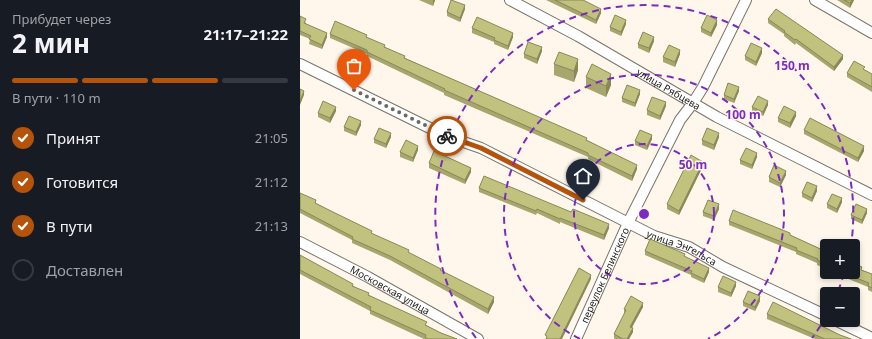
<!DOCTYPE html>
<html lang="ru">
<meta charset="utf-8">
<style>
body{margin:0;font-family:"Noto Sans",sans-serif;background:#20242c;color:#f1f3f6;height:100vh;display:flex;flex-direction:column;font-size:15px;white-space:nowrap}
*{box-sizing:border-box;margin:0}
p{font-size:13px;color:#9ea1a6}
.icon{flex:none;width:22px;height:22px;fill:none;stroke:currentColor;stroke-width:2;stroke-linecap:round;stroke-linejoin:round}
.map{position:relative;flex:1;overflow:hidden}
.drawer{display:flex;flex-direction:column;background:#171b24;width:300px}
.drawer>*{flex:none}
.buttons{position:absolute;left:520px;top:239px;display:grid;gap:8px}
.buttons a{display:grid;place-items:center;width:40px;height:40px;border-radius:4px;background:#171b24;box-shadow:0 2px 6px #0003;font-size:20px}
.pin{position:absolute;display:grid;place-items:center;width:34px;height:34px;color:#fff;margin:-41px -17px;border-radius:50% 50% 50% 0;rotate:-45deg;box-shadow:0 0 4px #0007}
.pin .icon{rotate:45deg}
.courier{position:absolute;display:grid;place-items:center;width:40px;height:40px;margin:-20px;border:3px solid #b45309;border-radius:50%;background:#fff;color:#222;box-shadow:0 1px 5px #0007}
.summary em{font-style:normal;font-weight:700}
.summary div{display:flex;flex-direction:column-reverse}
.summary{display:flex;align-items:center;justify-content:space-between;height:68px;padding:0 12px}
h1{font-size:26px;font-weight:700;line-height:30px}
.bar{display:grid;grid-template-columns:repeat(4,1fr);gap:6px 4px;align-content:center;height:48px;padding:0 12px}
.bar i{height:5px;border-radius:3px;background:#363941}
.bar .active{background:#b45309}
.bar p{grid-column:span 4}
ol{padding:0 12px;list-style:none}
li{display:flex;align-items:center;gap:12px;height:44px}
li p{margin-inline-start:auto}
li .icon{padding:4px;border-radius:50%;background:#b45309;color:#fff;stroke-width:4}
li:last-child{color:#9ea1a6}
li i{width:22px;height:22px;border:2px solid #363941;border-radius:50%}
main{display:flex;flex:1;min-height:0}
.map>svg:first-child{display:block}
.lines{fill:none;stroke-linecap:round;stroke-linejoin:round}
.minor-casing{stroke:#7b746a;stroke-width:12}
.minor{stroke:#fff;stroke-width:10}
.wall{fill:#a7a76d}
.shaded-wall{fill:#888859}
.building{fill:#c2c27f;stroke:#888859}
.done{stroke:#6d6861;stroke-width:4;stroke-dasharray:0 7.2}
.route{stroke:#b45309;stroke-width:5}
.ring{fill:none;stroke:#7b2cbf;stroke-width:2;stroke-dasharray:7 5}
.labels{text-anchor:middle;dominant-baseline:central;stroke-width:3;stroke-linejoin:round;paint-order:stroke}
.street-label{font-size:10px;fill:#1e1b17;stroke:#fff7eb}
.centre{fill:#7b2cbf;stroke:#fff7eb;stroke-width:2}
.ring-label{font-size:12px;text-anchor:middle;font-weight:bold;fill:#7b2cbf;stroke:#fff7eb;stroke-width:3;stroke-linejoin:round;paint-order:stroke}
</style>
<main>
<section class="drawer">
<div class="summary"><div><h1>2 мин</h1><p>Прибудет через</p></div><em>21:17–21:22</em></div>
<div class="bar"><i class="active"></i><i class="active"></i><i class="active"></i><i></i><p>В пути · 110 m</p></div>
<ol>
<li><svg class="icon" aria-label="check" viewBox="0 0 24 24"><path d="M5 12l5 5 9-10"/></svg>Принят<p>21:05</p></li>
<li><svg class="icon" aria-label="check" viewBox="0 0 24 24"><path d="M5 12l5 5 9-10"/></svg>Готовится<p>21:12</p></li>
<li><svg class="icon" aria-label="check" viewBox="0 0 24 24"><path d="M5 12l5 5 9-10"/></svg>В пути<p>21:13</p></li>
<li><i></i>Доставлен</li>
</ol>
</section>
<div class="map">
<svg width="572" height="339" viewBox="0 0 572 339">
<rect width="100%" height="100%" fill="#fff7eb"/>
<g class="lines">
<g class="minor-casing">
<g id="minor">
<path id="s1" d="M210,0L278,36L417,117L572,195"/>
<path d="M515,0L572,33"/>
<path id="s2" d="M0,64L146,136L181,148L354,236L389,247L423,267L527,316"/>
<path id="s3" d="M0,242L68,277L178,339"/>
<path d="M535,320L572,338"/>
<path id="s4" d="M276,339L328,223L380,120L393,103L403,87L446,0"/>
</g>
</g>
<use href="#minor" class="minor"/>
</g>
<g class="wall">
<path d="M119,0H135L133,6Z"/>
<path d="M246,0H283L301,13L296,24Z"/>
<path d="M537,0H554L550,8Z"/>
<path d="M165,9L160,22L147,16V12Z"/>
<path d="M0,16L6,23V24L27,37L22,49L9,44L10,39L0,35Z"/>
<path d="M468,19L543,59L534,71L496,43L495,45L484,36V34L468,23Z"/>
<path d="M326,24L321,36L310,31V27Z"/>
<path d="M417,25L411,37L401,32V28Z"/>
<path d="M172,28L213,37L208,50L194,44V42L172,33Z"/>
<path d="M30,34L67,37L105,58L287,140L337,169L332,181L288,159V157L144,95V93L67,56V54L30,38Z"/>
<path d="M354,41L349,53L338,48V44Z"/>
<path d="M242,51L237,64L224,58V54Z"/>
<path d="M462,53L456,66L445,60V56Z"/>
<path d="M380,54L375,67L363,62V57Z"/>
<path d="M254,64L278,70L274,82L254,75Z"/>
<path d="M547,73L572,74V92L547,77Z"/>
<path d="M286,77L311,85L306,97L286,88Z"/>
<path d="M439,91L434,103L424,99V95Z"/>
<path d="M340,94L335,107L322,102V98Z"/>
<path d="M468,105L463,116L452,111V107Z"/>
<path d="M366,106L360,120L347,115V110Z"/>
<path d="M36,111L30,123L18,117V113Z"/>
<path d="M496,116L490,128L478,122V118Z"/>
<path d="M61,125L56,136L44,131V127Z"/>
<path d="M504,130L564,151L558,162L504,134Z"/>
<path d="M91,137L86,148L74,143V139Z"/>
<path d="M419,137L414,150L402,145V140Z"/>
<path d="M352,139L347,150L335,145V141Z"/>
<path d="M118,150L113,162L100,157V152Z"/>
<path d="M457,157L452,169L440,164V160Z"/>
<path d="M129,163L171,172L165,184L129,168Z"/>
<path d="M403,166L379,215L367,209V204Z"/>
<path d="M486,175L480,187L469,182V177Z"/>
<path d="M179,188L309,228L304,240L260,222V224L237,213L236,215L179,192Z"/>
<path d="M517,191L512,202L502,197V193Z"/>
<path d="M0,193L16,203L72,234L109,253L194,302L188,314L90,260L52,243V240L0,213Z"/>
<path d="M542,202L537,213L527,208V204Z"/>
<path d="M419,209L414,220L403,216V212Z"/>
<path d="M567,213L562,224L551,219V215Z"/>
<path d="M429,221L490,235L527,252V269L517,265V263L496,254V252L429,225Z"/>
<path d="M345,251L385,257L409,272L404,283L391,277V275L345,255Z"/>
<path d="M0,255L69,295L141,333L157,339H124L70,314V311L0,274Z"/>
<path d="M562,270L572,274V292L568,290V287L546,278V274Z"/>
<path d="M436,286L431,297L418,292V287Z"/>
<path d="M460,301L455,311L443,306V302Z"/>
<path d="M343,307L332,327L333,332L329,339H315L314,338V334L325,313H324V309Z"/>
<path d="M467,314L540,335L551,339H515L467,319Z"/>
</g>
<g class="shaded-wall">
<path d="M133,0H135L133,6Z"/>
<path d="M552,0H554L550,8V3Z"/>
<path d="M165,5V9L160,22V18Z"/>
<path d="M301,9V13L296,24V20Z"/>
<path d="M326,20V24L321,36V32Z"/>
<path d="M417,20V25L411,37V33Z"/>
<path d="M27,33V37L22,49V45Z"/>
<path d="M213,33V37L208,50V46Z"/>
<path d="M354,37V41L349,53V48Z"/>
<path d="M242,47V51L237,64V59Z"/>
<path d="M462,48V53L456,66V62Z"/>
<path d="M380,50V54L375,67V62Z"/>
<path d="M543,55V59L534,71V67Z"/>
<path d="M278,59V70L274,82V71Z"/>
<path d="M311,74V85L306,97V86Z"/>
<path d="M439,87V91L434,103V99Z"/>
<path d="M340,90V94L335,107V103Z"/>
<path d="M4,91V95L0,105V101Z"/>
<path d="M468,101V105L463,116V112Z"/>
<path d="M366,102V106L360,120V116Z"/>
<path d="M36,107V111L30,123V118Z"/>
<path d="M496,112V116L490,128V123Z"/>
<path d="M61,121V125L56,136V132Z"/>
<path d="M91,133V137L86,148V144Z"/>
<path d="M419,133V137L414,150V145Z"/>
<path d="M352,135V139L347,150V146Z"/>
<path d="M118,146V150L113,162V158Z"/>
<path d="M564,146V151L558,162V158Z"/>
<path d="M457,153V157L452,169V165Z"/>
<path d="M403,162V166L379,215V211Z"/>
<path d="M337,165V169L332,181V176Z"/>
<path d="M171,168V172L165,184V180Z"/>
<path d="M486,171V175L480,187V183Z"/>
<path d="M517,186V191L512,202V198Z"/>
<path d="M542,198V202L537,213V209Z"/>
<path d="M419,204V209L414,220V216Z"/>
<path d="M567,209V213L562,224V220Z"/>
<path d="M309,224V228L304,240V235Z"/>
<path d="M409,268V272L404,283V279Z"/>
<path d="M291,275V279L262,339H260Z"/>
<path d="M436,282V286L431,297V293Z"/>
<path d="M460,296V301L455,311V307Z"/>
<path d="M194,297V302L188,314V309Z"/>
<path d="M343,303V307L330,331V327Z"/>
<path d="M333,328V332L329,339H327Z"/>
</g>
<g class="building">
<path d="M151,0L165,5L160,18L147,12Z"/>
<path d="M255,0H283L301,9L296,20Z"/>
<path d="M544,0H552L550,3Z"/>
<path d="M476,9L543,55L534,67L496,39L495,40L484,32L485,31L468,19Z"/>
<path d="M315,15L326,20L321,32L310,27Z"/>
<path d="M407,15L417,20L411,33L401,28Z"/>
<path d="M0,16L6,19L4,23L27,33L22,45L9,39L11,36L0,31Z"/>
<path d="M177,17L213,33L208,46L194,40L195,38L172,28Z"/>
<path d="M35,21L67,35L66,37L85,45L84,47L105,56L104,58L287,138L286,140L337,165L332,176L288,155V153L144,90L145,89L67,52V50L30,34Z"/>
<path d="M343,32L354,37L349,48L338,44Z"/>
<path d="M228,42L242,47L237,59L224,54Z"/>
<path d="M451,43L462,48L456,62L445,56Z"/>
<path d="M369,45L380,50L375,62L363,57Z"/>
<path d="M259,52L278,59L274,71L254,64Z"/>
<path d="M554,61L565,67L563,69L572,74V87L547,73Z"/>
<path d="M292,64L311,74L306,86L286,77Z"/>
<path d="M428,83L439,87L434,99L424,95Z"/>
<path d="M327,85L340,90L335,103L322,98Z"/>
<path d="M0,89L4,91L0,101Z"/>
<path d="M458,96L468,101L463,112L452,107Z"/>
<path d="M352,97L366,102L360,116L347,110Z"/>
<path d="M23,101L36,107L30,118L18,113Z"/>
<path d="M484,106L496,112L490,123L478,118Z"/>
<path d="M49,116L61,121L56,132L44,127Z"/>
<path d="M510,118L564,146L558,158L504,130Z"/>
<path d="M79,128L91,133L86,144L74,139Z"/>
<path d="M407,128L419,133L414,145L402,140Z"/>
<path d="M340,130L352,135L347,146L335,141Z"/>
<path d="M106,140L118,146L113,158L100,152Z"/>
<path d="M446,148L457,153L452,165L440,160Z"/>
<path d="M134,151L171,168L165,180L129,163Z"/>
<path d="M391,155L403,162L379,211L367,204Z"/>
<path d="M474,165L486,171L480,183L469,177Z"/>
<path d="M184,176L271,212L273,209L309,224L304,235L260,218V219L237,209L236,211L179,188Z"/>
<path d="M507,182L517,186L512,198L502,193Z"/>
<path d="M0,193L16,200L15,203L33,212L72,231L71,233L109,250L108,252L141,269L140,270L194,297L188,309L90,256L52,239L53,237L0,209Z"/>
<path d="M532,194L542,198L537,209L527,204Z"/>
<path d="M408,200L419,204L414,216L403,212Z"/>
<path d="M556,204L567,209L562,220L551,215Z"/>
<path d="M433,210L490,233V235L527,252V265L517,260L518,259L496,250L497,248L429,221Z"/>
<path d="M350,239L385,254L384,256L409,268L404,279L391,273L392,271L345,251Z"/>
<path d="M0,255L53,284L52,286L69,293L68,295L127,322L125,325L141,333L157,339H128L125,337L126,335L70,310L71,307L0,270Z"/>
<path d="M553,263L562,267L561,270L572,274V288L568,286L569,283L546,274L547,272H553Z"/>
<path d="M279,268L291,275L260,339H246L247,336L245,335Z"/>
<path d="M423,276L436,282L431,293L418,287Z"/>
<path d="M448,291L460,296L455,307L443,302Z"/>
<path d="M331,296L343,303L330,327L333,328L327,339H323L314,334L326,310L324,309Z"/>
<path d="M473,302L540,335L551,339H525L467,314Z"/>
</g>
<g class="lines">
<path class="done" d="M54,90L147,136"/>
<path class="route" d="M147,136L181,148L283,200"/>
</g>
<g class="ring">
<circle cx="344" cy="214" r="70"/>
<path d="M280 339A140 140 0 1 1 408 339"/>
<path d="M544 273A209 209 0 0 1 537 294M527 315A209 209 0 0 1 512 338M176 338A209 209 0 1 1 551 245"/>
</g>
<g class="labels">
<g class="street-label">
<text stroke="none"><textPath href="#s1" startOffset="182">улица Рябцева</textPath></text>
<text stroke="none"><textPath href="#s2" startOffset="424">улица Энгельса</textPath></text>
<text stroke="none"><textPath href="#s4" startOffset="70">переулок Белинского</textPath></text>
<text stroke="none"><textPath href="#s3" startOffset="102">Московская улица</textPath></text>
</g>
</g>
<circle cx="344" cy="214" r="6" class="centre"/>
<g class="ring-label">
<text x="492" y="70">150 m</text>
<text x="443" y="119">100 m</text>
<text x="393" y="169">50 m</text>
</g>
</svg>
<div class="buttons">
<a>+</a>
<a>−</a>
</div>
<div class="pin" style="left:54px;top:90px;background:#ea580c"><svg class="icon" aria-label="bag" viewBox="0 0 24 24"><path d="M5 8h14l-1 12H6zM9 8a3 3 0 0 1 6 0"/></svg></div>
<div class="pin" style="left:283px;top:200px;background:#1f2937"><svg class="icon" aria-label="home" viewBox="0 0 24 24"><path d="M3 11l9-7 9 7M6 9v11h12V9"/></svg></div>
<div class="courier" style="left:147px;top:136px"><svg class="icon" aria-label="bike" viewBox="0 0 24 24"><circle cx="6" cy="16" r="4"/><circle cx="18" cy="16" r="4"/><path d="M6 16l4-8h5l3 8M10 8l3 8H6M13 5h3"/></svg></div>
</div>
</main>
